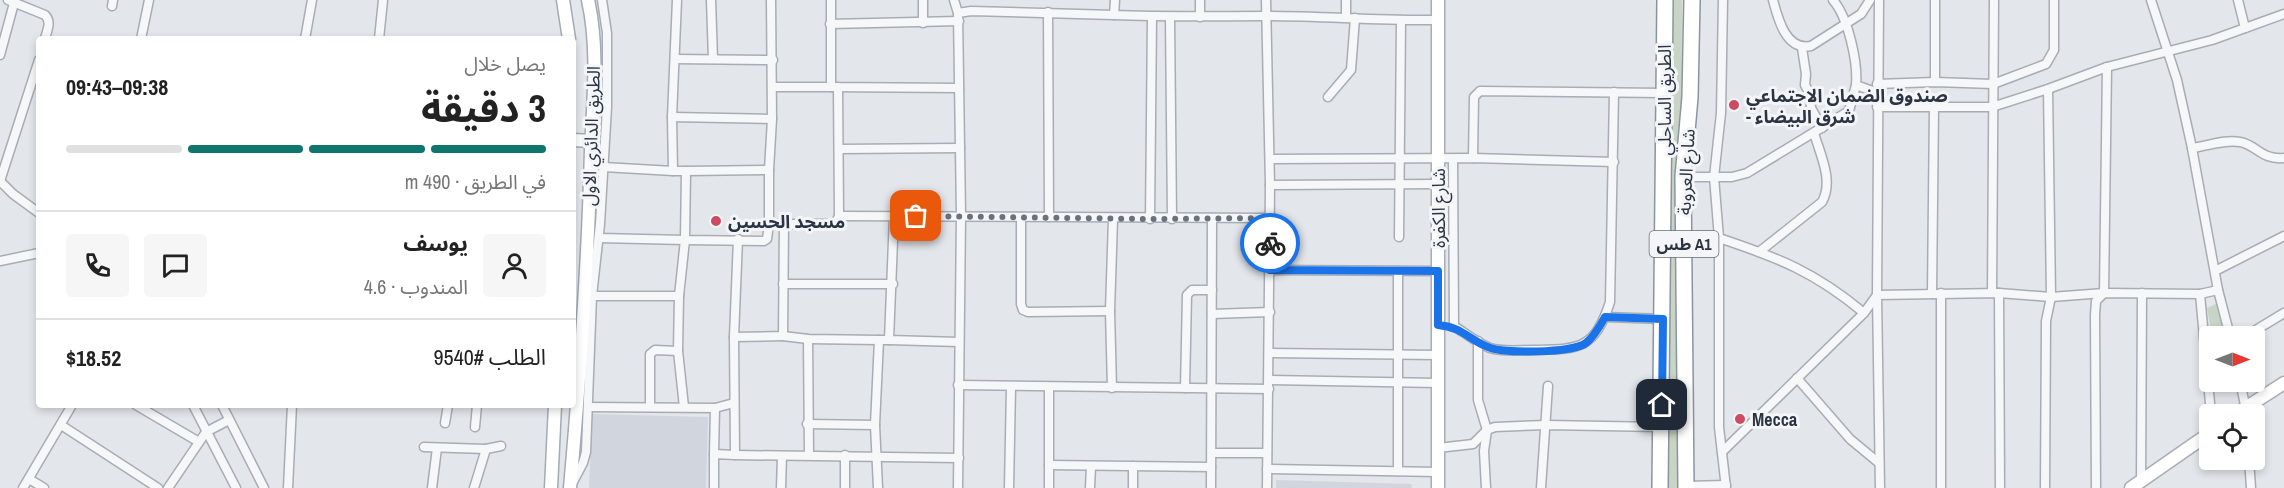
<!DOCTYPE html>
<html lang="ar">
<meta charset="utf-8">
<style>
body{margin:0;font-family:"Archivo Narrow","Noto Sans Arabic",sans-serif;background:#f6f6f6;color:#222;direction:rtl;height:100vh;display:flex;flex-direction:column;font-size:22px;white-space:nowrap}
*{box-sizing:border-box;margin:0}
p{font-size:20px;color:#767676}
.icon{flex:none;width:33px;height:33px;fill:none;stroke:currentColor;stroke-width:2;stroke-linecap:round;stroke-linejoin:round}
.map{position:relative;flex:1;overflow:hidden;direction:ltr}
.side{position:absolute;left:36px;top:36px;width:540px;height:372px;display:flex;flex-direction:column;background:#fff;border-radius:6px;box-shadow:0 3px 9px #0003;direction:rtl}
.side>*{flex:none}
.needle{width:39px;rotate:90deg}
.tools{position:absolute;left:2199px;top:326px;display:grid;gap:12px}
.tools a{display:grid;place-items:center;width:66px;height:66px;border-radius:6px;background:#fff;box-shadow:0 3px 9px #0003;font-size:30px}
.pin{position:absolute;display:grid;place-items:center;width:51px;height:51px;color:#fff;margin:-26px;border-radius:12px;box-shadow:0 3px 9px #0006}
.courier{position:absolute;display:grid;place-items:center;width:60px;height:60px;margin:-30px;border:4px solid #1a73e8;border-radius:50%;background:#fff;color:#222;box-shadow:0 2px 8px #0007}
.overview em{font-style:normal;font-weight:700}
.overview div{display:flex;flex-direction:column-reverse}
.overview{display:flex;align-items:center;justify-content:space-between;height:102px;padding:0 30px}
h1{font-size:39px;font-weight:700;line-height:45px}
.bar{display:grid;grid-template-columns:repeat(4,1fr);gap:9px 6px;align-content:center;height:72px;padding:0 30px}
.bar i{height:8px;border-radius:4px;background:#e0e0e0}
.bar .selected{background:#0f766e}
.bar p{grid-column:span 4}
.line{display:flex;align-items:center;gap:15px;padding:0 30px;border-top:2px solid #e0e0e0}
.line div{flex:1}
.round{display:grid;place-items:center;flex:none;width:63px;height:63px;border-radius:6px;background:#f6f6f6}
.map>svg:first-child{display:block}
.built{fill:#d1d5dd}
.green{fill:#c9d5c4}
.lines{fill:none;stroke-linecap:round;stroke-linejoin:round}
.street-casing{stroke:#a8adb5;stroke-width:11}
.secondary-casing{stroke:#a8adb5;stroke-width:15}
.primary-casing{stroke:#a2abb6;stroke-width:15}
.highway-casing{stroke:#8a94a1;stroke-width:18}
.street{stroke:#f6f7f9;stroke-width:8}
.secondary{stroke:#fff;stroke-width:12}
.primary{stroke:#fff;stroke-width:12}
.highway{stroke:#fff;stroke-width:15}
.done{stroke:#6b727e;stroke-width:6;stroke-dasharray:0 10.8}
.route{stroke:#1a73e8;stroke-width:8}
.poi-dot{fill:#cd4a62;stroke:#f3f5f8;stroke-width:2}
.labels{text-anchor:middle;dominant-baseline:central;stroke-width:6;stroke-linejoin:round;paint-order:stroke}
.shield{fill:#f3f5f8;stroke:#676e79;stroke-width:1.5}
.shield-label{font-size:16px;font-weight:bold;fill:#2b3443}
.poi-label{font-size:18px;font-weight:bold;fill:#2b3443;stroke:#f3f5f8;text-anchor:start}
.street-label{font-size:18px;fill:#2b3443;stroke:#f3f5f8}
</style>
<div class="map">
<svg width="2284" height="488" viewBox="0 0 2284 488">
<rect width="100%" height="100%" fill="#e3e6eb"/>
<g class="built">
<path d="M592,414L708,417L706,488H589Z"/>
<path d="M1276,480L1411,484L1412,488H1276Z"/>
</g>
<g class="green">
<path d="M1670,0H1682L1679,488H1666Z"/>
<path d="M2218,303L2228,336H2212L2207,308Z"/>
</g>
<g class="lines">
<g class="street-casing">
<g id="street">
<path d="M8,0L45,15C52,22 47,30 45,39"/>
<path d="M677,0L672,117L673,171H686L685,240L764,241L767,239L769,224"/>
<path d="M711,0L713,59"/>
<path d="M771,0L772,119L769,170V224H831L836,222L839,216L838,87"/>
<path d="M831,0V87L959,88"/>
<path d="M954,0L958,13"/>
<path d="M1115,0L1114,15C1165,17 1215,16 1266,16C1323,16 1380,21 1437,20"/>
<path d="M1266,0L1270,185L1267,488"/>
<path d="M1723,0L1721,113L1714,177L1719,238V427L1726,488"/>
<path d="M1773,0C1778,19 1786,51 1811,46L1861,14L1870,0"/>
<path d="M1833,0C1848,17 1858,62 1856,85L1878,93"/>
<path d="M1879,0L1877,295L1880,488"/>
<path d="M1935,0V82"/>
<path d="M2151,0L2177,80L2192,148L2218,290L2230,336"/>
<path d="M2238,0L2245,28"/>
<path d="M112,6L113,0"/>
<path d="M1048,12L1049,217"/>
<path d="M1200,17V0"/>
<path d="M1346,17V0"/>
<path d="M1170,18L1172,219"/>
<path d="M923,23V0"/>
<path d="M830,24L959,21"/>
<path d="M141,39L149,0"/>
<path d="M305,39L312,0"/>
<path d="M379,39L383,0"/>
<path d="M1802,48L1806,74L1805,85L1810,94L1811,108L1822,128"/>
<path d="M0,55L14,3"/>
<path d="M675,59L773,60"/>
<path d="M1877,84L1935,82L1993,84L2046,64L2054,50V0"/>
<path d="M773,87H831"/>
<path d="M1328,97L1351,70L1355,18"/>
<path d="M1877,107H1992L2048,89L2107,67L2212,40L2284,14"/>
<path d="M672,117L772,119"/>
<path d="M2192,148C2207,146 2225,139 2240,142C2257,145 2261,160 2284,158"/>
<path d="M840,149L960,148"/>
<path d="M1473,158L1474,97L1480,91L1664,93"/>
<path d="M1270,159L1473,158L1614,162"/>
<path d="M1453,159L1454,326C1465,333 1477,343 1490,348C1503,352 1518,350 1532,350C1578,349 1594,351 1610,302L1614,92"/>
<path d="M603,167L673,171"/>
<path d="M686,171L769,170"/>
<path d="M1683,177H1732L1747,173L1849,111L1856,85"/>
<path d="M0,181L39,60"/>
<path d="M0,181L13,194L39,213"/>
<path d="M1270,185L1438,184"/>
<path d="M839,216L1270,218"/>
<path d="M894,216L889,340L959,342"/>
<path d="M1021,217V304L1023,310L1028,312L1110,311"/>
<path d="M1150,219L1152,17"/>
<path d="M1399,237L1401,20"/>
<path d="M599,238L685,240L679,296L678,351L684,407"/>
<path d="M1719,238C1779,258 1815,272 1864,313"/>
<path d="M1759,252L1822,202C1834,181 1820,154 1814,133"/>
<path d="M0,261L39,253"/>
<path d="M1270,270L1438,271"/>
<path d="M2215,271L2284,236"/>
<path d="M783,284H893"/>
<path d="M1992,293L1994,0"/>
<path d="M1999,293L2000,488"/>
<path d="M1932,294L1934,107"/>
<path d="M2200,294L2211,414"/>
<path d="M592,296H679"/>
<path d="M1212,314L1270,312"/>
<path d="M1605,317L1663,319"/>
<path d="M783,336L808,339L879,340"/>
<path d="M2246,336L2284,313"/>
<path d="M734,337L783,336L784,224"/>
<path d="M808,339L809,455"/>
<path d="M1478,341V400L1487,430L1484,451L1486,488"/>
<path d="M1270,353L1438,355"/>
<path d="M1797,378L1850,439L1879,463"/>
<path d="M1269,380L1438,383"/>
<path d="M2240,381L2246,410"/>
<path d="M958,385L1269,389"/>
<path d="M1112,388L1110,311L1113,219"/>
<path d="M1185,388L1187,295L1192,290H1212"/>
<path d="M136,405L199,442"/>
<path d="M193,405L236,488"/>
<path d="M222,405L264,488"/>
<path d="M588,407L715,408"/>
<path d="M650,407V354L655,350L678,351"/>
<path d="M445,423L448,405"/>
<path d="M807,424L875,425"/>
<path d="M61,425L158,488"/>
<path d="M475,427L477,405"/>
<path d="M424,447L486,449L501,446"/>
<path d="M1438,448L1473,444L1487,430L1495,427L1546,425L1661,427"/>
<path d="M1722,452L1864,313L1877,295L1999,293L2051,297L2104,293L2200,294L2218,290"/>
<path d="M1212,453H1267"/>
<path d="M714,454L715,408L734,403"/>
<path d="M735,455L959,458"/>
<path d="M845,455V488"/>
<path d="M2249,459L2251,488"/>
<path d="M1049,465L1211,467"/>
<path d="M1267,469L1438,472"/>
<path d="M1398,471V271"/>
<path d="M29,479L44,488"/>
<path d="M573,482L583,463L586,452L592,296L600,224L607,107V33L602,0"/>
<path d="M2141,482L2142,293"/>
<path d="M1686,486L1726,485"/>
<path d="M23,488L72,405"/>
<path d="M168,488L206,432L229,420"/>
<path d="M288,488L292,405"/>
<path d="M432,488L437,448"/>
<path d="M474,488L486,449"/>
<path d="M714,488V454L735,455L734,337L738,239"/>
<path d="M781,488L782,456"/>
<path d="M878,488L875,425L879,340H889"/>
<path d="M958,488L961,216L958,13L971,11L1114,15"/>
<path d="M1009,488L1011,387"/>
<path d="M1049,488V387"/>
<path d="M1090,488L1091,466"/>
<path d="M1133,488V466"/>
<path d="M1211,488L1212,219"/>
<path d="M1541,488L1548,386"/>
<path d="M1941,488V293"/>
<path d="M2045,488L2046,321L2051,297L2048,89"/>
<path d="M2096,488L2095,315L2096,301L2104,293L2107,67"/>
</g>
</g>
<g class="secondary-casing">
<g id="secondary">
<path d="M1438,0V488"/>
<path d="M2236,414L2284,383"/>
<path d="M2131,488L2210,433"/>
</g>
</g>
<g class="primary-casing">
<g id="primary">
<path d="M563,0L569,39"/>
<path d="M573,140L591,141"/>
<path d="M551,488L555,405"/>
<path d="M570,488C580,376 588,263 591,150C593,101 599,49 588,0"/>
</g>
</g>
<g class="highway-casing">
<g id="highway">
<path d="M1660,488L1665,0"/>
<path d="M1686,488L1683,177L1690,97L1692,0"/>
</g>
</g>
<use href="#street" class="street"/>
<use href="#secondary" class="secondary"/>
<use href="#primary" class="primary"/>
<use href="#highway" class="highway"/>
</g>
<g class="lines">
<path class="done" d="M916,216L1150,219L1270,218V243"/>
<path class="route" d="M1270,243V270L1438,271V325C1462,327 1468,339 1488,347C1503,354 1573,353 1586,343C1594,337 1600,326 1605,317L1663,319L1662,405"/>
</g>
<g class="poi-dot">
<circle cx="1734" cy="105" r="6"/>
<circle cx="716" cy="221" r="6"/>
<circle cx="1740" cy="419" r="6"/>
</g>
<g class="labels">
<rect class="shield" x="1649.5" y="231" width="69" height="26" rx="4.5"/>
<g class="shield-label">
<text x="1684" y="244">طس A1</text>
</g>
<g class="poi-label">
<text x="1746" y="95">صندوق الضمان الاجتماعي<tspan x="1746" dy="21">- شرق البيضاء</tspan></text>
<text x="728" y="221">مسجد الحسين</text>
<text x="1752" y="419">Mecca</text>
</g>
<g class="street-label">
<text transform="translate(1664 100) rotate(-90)">الطريق الساحلي</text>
<text transform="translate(591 136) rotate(-88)">الطريق الدائري الاول</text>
<text transform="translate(1686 172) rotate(-87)">شارع العروبة</text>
<text transform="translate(1438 208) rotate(-90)">شارع الكفرة</text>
</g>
</g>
</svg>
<div class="tools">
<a><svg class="needle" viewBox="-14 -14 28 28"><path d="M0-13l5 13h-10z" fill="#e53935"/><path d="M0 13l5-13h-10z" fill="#767676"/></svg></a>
<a><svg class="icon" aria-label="locate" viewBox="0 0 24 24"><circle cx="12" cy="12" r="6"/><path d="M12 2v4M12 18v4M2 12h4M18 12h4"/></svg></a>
</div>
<div class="pin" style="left:916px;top:216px;background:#ea580c"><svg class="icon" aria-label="bag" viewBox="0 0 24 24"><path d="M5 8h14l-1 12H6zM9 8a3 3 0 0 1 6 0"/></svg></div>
<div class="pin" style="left:1662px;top:405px;background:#1f2937"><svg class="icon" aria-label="home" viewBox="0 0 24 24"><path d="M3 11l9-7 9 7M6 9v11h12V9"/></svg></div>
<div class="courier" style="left:1270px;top:243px"><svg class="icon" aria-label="bike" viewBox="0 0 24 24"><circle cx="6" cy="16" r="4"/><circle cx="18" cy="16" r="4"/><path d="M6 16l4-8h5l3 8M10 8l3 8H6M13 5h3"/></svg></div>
<section class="side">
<div class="overview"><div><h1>3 دقيقة</h1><p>يصل خلال</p></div><em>09:38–09:43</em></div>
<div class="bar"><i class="selected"></i><i class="selected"></i><i class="selected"></i><i></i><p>في الطريق · 490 m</p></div>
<div class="line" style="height:108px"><a class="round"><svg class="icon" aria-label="person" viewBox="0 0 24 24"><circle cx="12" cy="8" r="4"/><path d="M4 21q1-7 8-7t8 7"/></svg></a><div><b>يوسف</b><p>المندوب · 4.6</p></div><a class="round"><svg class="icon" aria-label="chat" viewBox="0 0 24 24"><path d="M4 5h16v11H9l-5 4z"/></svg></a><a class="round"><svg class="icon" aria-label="phone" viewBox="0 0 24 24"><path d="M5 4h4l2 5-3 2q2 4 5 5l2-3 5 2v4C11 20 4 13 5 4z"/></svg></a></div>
<div class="line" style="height:78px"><div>الطلب #9540</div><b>$18.52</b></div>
</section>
</div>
